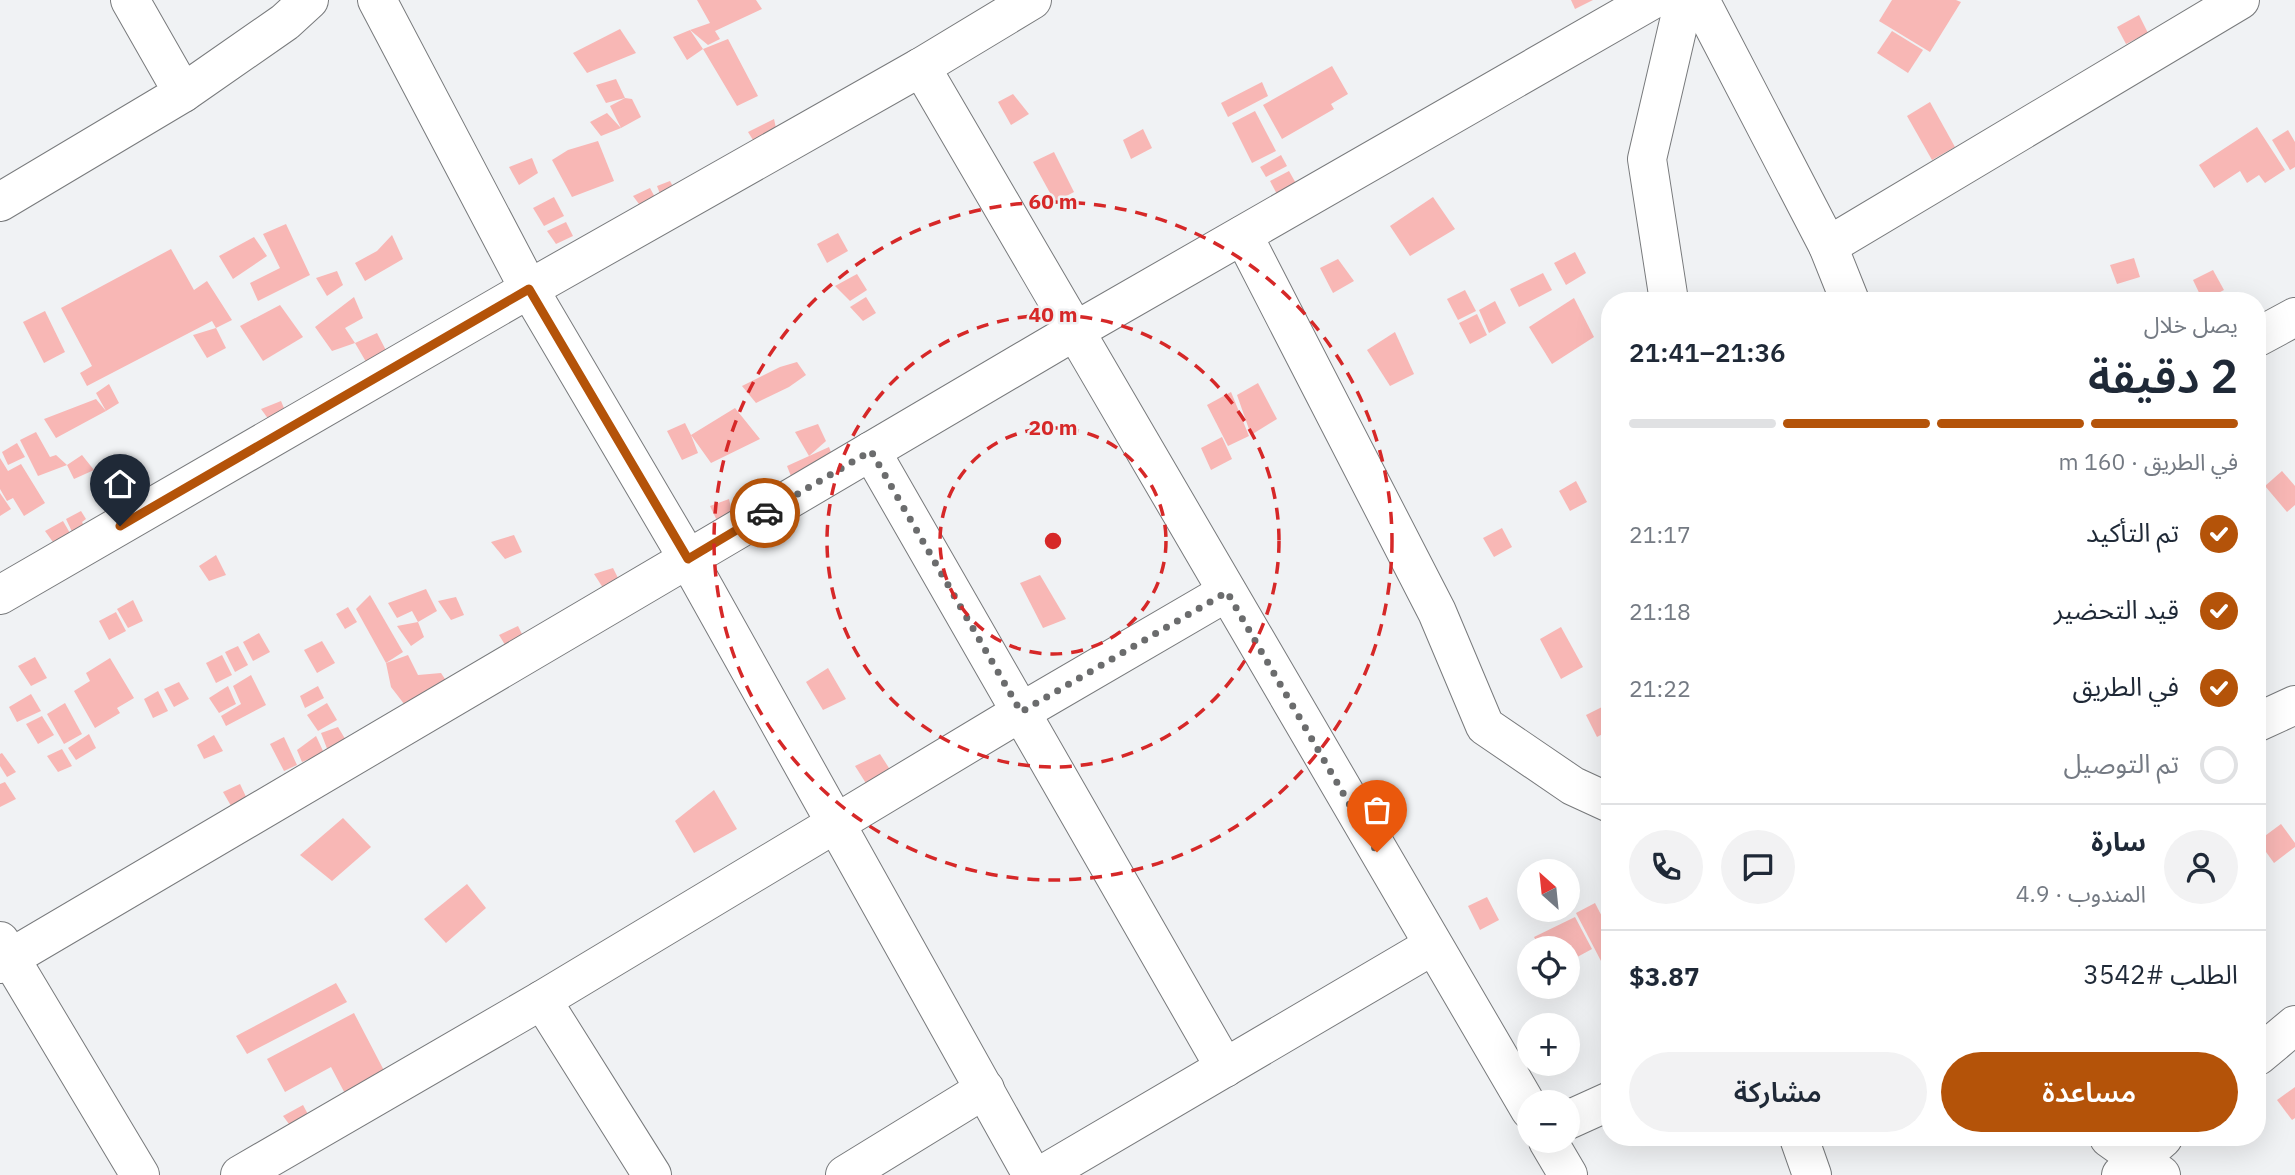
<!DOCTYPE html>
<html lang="ar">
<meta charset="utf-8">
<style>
body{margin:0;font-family:"IBM Plex Sans","Noto Sans Arabic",sans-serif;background:#f2f2f3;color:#1f2937;direction:rtl;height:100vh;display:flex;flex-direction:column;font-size:26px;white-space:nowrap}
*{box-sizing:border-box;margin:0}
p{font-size:23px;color:#747a83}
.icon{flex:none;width:38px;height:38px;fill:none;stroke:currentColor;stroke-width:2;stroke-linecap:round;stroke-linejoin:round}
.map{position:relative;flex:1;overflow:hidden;direction:ltr}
.side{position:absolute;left:1601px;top:292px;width:665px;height:854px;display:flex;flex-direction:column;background:#fff;border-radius:28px;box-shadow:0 7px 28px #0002;direction:rtl}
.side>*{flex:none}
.needle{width:46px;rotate:333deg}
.controls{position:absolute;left:1517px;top:859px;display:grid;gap:14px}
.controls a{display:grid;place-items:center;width:63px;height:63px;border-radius:50%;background:#fff;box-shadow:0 7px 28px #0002;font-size:35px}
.pin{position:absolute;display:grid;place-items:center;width:60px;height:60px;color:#fff;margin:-72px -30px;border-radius:50% 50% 50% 0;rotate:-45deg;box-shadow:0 0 7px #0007}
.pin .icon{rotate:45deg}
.courier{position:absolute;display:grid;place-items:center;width:70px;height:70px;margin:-35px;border:5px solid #b45309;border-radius:50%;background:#fff;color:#222;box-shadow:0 2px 9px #0007}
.head em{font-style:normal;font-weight:600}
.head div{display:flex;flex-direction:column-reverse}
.head{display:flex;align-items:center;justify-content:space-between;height:119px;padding:0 28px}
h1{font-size:46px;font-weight:600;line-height:52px}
.bar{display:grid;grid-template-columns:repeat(4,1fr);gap:10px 7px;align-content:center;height:84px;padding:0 28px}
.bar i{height:9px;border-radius:5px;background:#e0e1e3}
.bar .on{background:#b45309}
.bar p{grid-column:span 4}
.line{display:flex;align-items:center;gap:18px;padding:0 28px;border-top:2px solid #e0e1e3}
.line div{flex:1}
.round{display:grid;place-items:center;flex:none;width:74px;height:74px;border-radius:37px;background:#f2f2f3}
ol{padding:0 28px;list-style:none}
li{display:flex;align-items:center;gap:21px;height:77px}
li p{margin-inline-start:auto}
li .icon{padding:7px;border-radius:50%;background:#b45309;color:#fff;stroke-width:4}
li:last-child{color:#747a83}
li i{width:38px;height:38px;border:4px solid #e0e1e3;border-radius:50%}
.button{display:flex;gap:14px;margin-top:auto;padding:14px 28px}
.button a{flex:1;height:80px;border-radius:42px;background:#b45309;color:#fff;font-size:28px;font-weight:600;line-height:80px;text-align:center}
.button a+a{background:#f2f2f3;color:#1f2937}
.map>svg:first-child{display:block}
.building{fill:#f8b7b5}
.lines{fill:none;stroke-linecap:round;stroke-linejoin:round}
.minor-casing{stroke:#787a7c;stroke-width:40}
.tertiary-casing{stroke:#787a7c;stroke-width:40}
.minor{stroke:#fff;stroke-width:38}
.tertiary{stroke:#fff;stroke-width:38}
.done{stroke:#6b6c6d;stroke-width:7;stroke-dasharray:0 12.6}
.route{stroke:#b45309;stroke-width:9}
.ring{fill:none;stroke:#d62828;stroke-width:3.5;stroke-dasharray:12 9}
.centre{fill:#d62828;stroke:#f0f2f4;stroke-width:3.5}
.ring-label{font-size:21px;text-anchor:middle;font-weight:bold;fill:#d62828;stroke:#f0f2f4;stroke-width:5;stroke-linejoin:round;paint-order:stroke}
</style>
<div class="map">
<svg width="2295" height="1175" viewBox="0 0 2295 1175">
<rect width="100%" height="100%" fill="#f0f2f4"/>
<g class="building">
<path d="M697,0H756L762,9L715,31L720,39L708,45L690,30L710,23Z"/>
<path d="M1571,0H1593L1575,9Z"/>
<path d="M1892,0H1956L1961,2L1930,52L1879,21Z"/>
<path d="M2139,15L2148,33L2126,44L2117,27Z"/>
<path d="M620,29L636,53L587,73L573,53Z"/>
<path d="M690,30L703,49L728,39L758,96L737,106L703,49L687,60L673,37Z"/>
<path d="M1892,31L1923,50L1908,73L1877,53Z"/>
<path d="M1332,66L1348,94L1331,104L1334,109L1282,139L1263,105Z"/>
<path d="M616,79L625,98L606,103L596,85Z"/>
<path d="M1262,82L1268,96L1228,117L1221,103Z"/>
<path d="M1013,94L1029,114L1011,125L998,102Z"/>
<path d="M625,98L632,99L641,117L621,128L601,136L590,122L607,113L621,128L610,106Z"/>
<path d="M1930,102L1955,147L1932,160L1907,116Z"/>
<path d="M1255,111L1276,151L1252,163L1232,123Z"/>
<path d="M774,119L778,137L758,148L748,132Z"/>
<path d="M2257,127L2285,170L2265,183L2259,175L2247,183L2240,171L2214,188L2199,165Z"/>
<path d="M1143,129L1152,148L1131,159L1123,140Z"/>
<path d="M2288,130L2295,142V167L2290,170L2272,140Z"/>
<path d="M598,141L614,181L572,197L552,160L568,150Z"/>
<path d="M1054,152L1074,192L1055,202L1033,162Z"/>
<path d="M1281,155L1287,166L1266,177L1260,167Z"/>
<path d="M532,158L538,173L519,185L509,167Z"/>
<path d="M1289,171L1298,187L1279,198L1270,181Z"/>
<path d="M670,181L678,196L664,204L657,186Z"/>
<path d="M650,188L657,201L642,208L633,196Z"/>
<path d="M554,197L564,216L544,226L533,208Z"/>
<path d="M1433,197L1455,229L1410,256L1390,226Z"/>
<path d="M566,222L573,236L556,244L547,231Z"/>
<path d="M286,224L310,275L258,301L250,283L280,268L263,234Z"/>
<path d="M838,233L848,251L827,263L817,244Z"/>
<path d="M392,235L403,259L365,281L355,263L377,251Z"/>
<path d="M254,237L267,256L233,279L219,256Z"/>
<path d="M171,249L194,290L207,281L232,320L216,328L212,321L87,386L80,373L92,366L61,308Z"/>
<path d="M1575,252L1586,273L1566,285L1554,263Z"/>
<path d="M2134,258L2140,277L2117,284L2110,265Z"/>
<path d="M1338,259L1354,281L1333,293L1320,268Z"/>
<path d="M2213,270L2224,290L2203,301L2193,280Z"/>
<path d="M337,271L343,285L327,296L316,278Z"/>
<path d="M1543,273L1552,290L1519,307L1510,289Z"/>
<path d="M857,274L867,290L850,301L835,286Z"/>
<path d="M1465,290L1476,311L1458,320L1447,299Z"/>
<path d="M354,297L363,318L345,328L355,343L377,333L391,360L372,372L355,343L332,351L315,327Z"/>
<path d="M866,297L876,313L863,321L850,307Z"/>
<path d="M1574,298L1594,337L1552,364L1529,327Z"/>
<path d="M1495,301L1506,323L1489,333L1479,310Z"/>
<path d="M280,305L303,337L263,361L240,326Z"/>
<path d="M45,311L65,352L44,363L23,322Z"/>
<path d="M1477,314L1487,335L1470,344L1459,323Z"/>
<path d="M216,328L226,348L207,358L193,335Z"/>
<path d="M1395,332L1414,374L1390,386L1367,350Z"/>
<path d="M797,362L806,375L789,387L756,403L742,386L780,367Z"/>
<path d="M1258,383L1277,419L1251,435L1237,395Z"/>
<path d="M109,384L119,403L106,411L56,438L44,419L96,399L106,411L96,393Z"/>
<path d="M1231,392L1249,436L1228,446L1207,405Z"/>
<path d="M281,401L287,415L272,424L261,409Z"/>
<path d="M735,408L760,439L711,463L691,435L698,453L682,460L667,431L685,423L691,435Z"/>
<path d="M818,424L826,441L809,456L795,432Z"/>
<path d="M36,432L50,457L56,455L67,465L82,455L94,470L74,479L67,465L38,476L20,440Z"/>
<path d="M1222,437L1232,459L1211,470L1201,448Z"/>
<path d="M17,443L25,457L8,465L2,452Z"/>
<path d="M829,447L836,466L794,484L787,466Z"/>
<path d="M0,458L8,471L21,464L45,503L24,516L13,498L7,501L0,489Z"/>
<path d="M2282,471L2295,486V505L2287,512L2265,486Z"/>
<path d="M1576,481L1587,502L1570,511L1559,491Z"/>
<path d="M0,493L11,509L0,516Z"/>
<path d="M729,499L734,520L720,527L710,506Z"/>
<path d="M81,511L86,519L82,522L87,532L75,538L66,519Z"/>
<path d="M63,521L74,540L58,549L45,531Z"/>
<path d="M1502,528L1512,547L1494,557L1483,538Z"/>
<path d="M514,535L522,552L505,559L491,542Z"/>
<path d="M216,555L226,575L209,581L199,566Z"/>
<path d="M613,568L622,586L609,597L594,574Z"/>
<path d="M1040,575L1066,619L1043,628L1020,583Z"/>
<path d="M426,589L437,611L418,622L412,611L397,618L388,603Z"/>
<path d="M370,595L403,652L386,663L356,609Z"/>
<path d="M456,597L464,615L451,620L438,601Z"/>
<path d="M133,600L143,621L128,628L117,609Z"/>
<path d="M348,607L357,622L345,629L336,614Z"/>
<path d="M116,612L126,631L109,640L99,621Z"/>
<path d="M418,622L424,637L411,646L397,626Z"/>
<path d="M518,626L527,644L510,653L499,635Z"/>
<path d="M1561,627L1583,667L1561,679L1540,639Z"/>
<path d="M259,633L270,652L253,661L243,642Z"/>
<path d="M322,641L335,663L317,673L304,650Z"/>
<path d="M238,646L248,665L235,672L225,652Z"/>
<path d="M222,655L232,675L216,683L206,663Z"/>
<path d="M408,655L418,675L441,673L451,688L408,709L391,687L386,663Z"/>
<path d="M35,657L47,678L31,686L18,666Z"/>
<path d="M110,658L134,698L117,708L120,713L95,728L74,691L90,681L86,673Z"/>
<path d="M828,668L846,699L823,710L806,682Z"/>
<path d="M251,675L266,705L226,726L221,716L241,704L233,686Z"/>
<path d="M179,682L189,699L174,707L164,689Z"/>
<path d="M228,686L236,704L219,713L209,698Z"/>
<path d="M318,686L324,698L305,708L300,696Z"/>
<path d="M158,691L168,711L153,718L144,699Z"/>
<path d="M31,694L41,711L17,722L9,707Z"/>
<path d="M65,703L82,734L64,744L47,714Z"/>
<path d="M327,703L337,720L318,731L307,715Z"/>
<path d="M1604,706L1610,719V730L1597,737L1586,715Z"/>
<path d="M42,716L54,735L38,744L26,724Z"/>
<path d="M338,727L347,742L328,751L321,733Z"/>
<path d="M89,734L96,748L76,760L68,748Z"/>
<path d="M214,735L223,751L204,759L197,745Z"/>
<path d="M316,736L324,753L302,762L297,750Z"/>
<path d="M284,737L297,765L284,771L270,744Z"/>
<path d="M62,749L72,766L58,772L47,756Z"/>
<path d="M2,753L16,772L7,777L0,766V754Z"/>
<path d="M880,754L896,779L876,799L855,766Z"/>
<path d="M5,782L16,799L0,807V784Z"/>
<path d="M240,784L249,803L234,811L223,792Z"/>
<path d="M714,790L737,829L694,853L675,821Z"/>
<path d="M343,818L371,847L332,881L300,855Z"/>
<path d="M2281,824L2295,843V847L2274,863L2258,841Z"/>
<path d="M467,884L486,908L446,943L424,919Z"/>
<path d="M1487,897L1499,920L1480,930L1468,906Z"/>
<path d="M1595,903L1610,932V956L1601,961L1576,913Z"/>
<path d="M1575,917L1592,949L1568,962V948H1540L1534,937Z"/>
<path d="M336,983L347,1002L247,1054L236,1036Z"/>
<path d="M354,1013L390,1082L350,1103L331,1067L285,1092L267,1059Z"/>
<path d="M2295,1087V1118L2292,1120L2277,1100Z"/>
<path d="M303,1105L310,1118L292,1128L283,1116Z"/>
</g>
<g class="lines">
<g class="minor-casing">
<g id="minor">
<path d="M377,0L529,289L688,559L1032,1175"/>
<path d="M1700,0L1828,246L2240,0"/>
<path d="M921,67L1530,1110"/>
<path d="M183,93L285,22L309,0"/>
<path d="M1243,235L1437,612L1485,726L1573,786L1610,803"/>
<path d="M1828,246L1850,301"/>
<path d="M1669,301L1647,159L1684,0"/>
<path d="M2258,337L2295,317"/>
<path d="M871,451L1225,1068"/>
<path d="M0,595L529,289L921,67L1032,0"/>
<path d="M2258,722L2295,705"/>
<path d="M0,941L140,1175"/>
<path d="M0,964L1075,331L1652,0"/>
<path d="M542,1000L652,1175"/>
<path d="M2258,1056L2295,1025"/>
<path d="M1568,1120L1610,1101"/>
<path d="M1799,1138L1812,1175"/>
<path d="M2109,1138L2161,1175"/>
<path d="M1548,1141L1568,1175"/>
<path d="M240,1175L542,1000L1021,712L1227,592"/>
<path d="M845,1175L985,1089"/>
<path d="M1042,1175L1432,946"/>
<path d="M2121,1175L2163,1138"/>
</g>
</g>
<g class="tertiary-casing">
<path id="tertiary" d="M0,202L183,93L130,0"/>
</g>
<use href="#minor" class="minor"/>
<use href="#tertiary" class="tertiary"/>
</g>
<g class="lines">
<path class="done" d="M765,513L871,451L1021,712L1227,592L1377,852"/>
<path class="route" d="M120,526L529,289L688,559L765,513"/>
</g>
<g class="ring">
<circle cx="1053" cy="541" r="113"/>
<circle cx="1053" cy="541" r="226"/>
<circle cx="1053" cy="541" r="339"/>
</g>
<circle cx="1053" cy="541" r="10" class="centre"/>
<g class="ring-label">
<text x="1053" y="209">60 m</text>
<text x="1053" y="322">40 m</text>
<text x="1053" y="435">20 m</text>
</g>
</svg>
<div class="controls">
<a><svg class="needle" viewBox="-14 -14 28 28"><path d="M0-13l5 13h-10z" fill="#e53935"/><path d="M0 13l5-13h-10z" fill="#747a83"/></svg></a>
<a><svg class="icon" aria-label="locate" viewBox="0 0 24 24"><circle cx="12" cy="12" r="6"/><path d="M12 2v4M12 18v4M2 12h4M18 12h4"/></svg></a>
<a>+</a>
<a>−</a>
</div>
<div class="pin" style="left:1377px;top:852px;background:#ea580c"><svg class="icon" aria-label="bag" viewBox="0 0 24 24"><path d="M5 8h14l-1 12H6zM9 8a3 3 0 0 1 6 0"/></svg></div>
<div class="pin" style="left:120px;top:526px;background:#1f2937"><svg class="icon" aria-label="home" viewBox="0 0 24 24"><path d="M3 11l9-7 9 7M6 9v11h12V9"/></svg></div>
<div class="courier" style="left:765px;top:513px"><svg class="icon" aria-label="car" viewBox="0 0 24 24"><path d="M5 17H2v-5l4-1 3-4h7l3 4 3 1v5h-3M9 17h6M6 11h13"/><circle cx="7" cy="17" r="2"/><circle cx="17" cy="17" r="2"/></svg></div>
<section class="side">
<div class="head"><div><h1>2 دقيقة</h1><p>يصل خلال</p></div><em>21:36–21:41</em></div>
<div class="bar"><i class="on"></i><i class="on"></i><i class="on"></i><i></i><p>في الطريق · 160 m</p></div>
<ol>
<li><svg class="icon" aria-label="check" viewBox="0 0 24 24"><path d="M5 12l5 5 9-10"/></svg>تم التأكيد<p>21:17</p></li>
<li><svg class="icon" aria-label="check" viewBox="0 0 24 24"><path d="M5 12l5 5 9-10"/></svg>قيد التحضير<p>21:18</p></li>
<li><svg class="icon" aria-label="check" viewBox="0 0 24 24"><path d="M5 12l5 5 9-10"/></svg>في الطريق<p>21:22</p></li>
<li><i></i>تم التوصيل</li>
</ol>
<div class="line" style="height:126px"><a class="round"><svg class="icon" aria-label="person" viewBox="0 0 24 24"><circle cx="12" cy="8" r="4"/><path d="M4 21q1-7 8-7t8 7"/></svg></a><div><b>سارة</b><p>المندوب · 4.9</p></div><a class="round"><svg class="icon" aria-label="chat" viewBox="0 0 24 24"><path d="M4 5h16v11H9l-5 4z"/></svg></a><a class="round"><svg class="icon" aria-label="phone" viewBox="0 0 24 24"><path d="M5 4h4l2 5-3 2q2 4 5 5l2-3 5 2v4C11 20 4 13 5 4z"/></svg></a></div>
<div class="line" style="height:91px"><div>الطلب #3542</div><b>$3.87</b></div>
<div class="button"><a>مساعدة</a><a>مشاركة</a></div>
</section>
</div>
